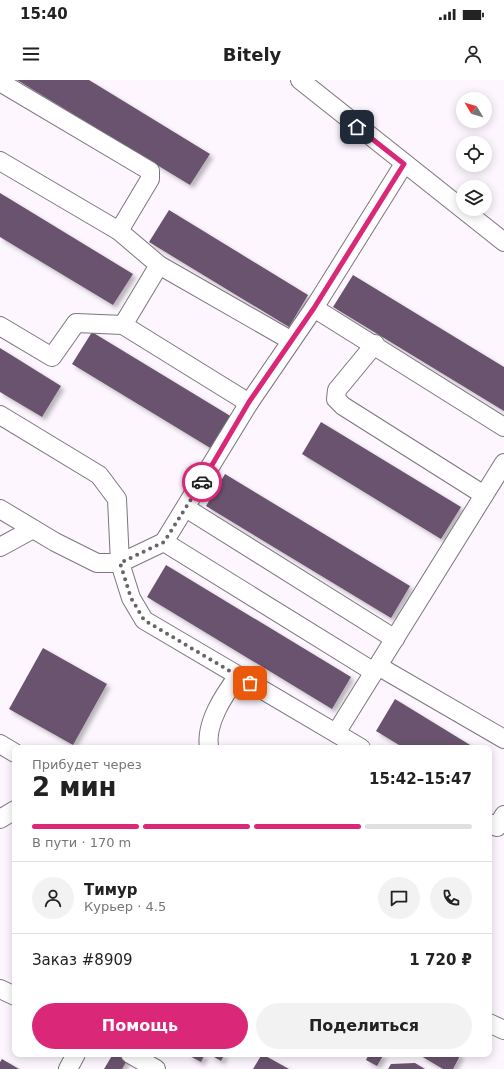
<!DOCTYPE html>
<html lang="ru">
<meta charset="utf-8">
<style>
body{margin:0;font-family:"DejaVu Sans",sans-serif;background:#f2f2f2;color:#222;height:100vh;display:flex;flex-direction:column;font-size:15px;white-space:nowrap}
*{box-sizing:border-box;margin:0}
p{font-size:13px;color:#767676}
.icon{flex:none;width:22px;height:22px;fill:none;stroke:currentColor;stroke-width:2;stroke-linecap:round;stroke-linejoin:round}
.map{position:relative;flex:1;overflow:hidden}
.drawer{position:absolute;left:12px;top:665px;width:480px;height:312px;display:flex;flex-direction:column;background:#fff;border-radius:8px;box-shadow:0 2px 10px #0003}
.drawer>*{flex:none}
.needle{width:26px;rotate:308deg}
.buttons{position:absolute;left:456px;top:12px;display:grid;gap:8px}
.buttons a{display:grid;place-items:center;width:36px;height:36px;border-radius:50%;background:#fff;box-shadow:0 2px 10px #0003;font-size:20px}
.pin{position:absolute;display:grid;place-items:center;width:34px;height:34px;color:#fff;margin:-17px;border-radius:8px;box-shadow:0 2px 6px #0006}
.courier{position:absolute;display:grid;place-items:center;width:40px;height:40px;margin:-20px;border:3px solid #db2777;border-radius:50%;background:#fff;color:#222;box-shadow:0 1px 5px #0007}
.headline em{font-style:normal;font-weight:700}
.headline div{display:flex;flex-direction:column-reverse}
.headline{display:flex;align-items:center;justify-content:space-between;height:68px;padding:0 20px}
h1{font-size:26px;font-weight:700;line-height:30px}
.bar{display:grid;grid-template-columns:repeat(4,1fr);gap:6px 4px;align-content:center;height:48px;padding:0 20px}
.bar i{height:5px;border-radius:3px;background:#e0e0e0}
.bar .selected{background:#db2777}
.bar p{grid-column:span 4}
.line{display:flex;align-items:center;gap:10px;padding:0 20px;border-top:1px solid #e0e0e0}
.line div{flex:1}
.round{display:grid;place-items:center;flex:none;width:42px;height:42px;border-radius:21px;background:#f2f2f2}
.button{display:flex;gap:8px;margin-top:auto;padding:8px 20px}
.button a{flex:1;height:46px;border-radius:24px;background:#db2777;color:#fff;font-size:16px;font-weight:700;line-height:46px;text-align:center}
.button a+a{background:#f2f2f2;color:#222}
.status{display:flex;justify-content:space-between;align-items:center;height:28px;padding:0 20px;background:#fff;direction:ltr}
.status svg{height:11px;fill:currentColor}
header{display:flex;justify-content:space-between;align-items:center;height:52px;padding:0 20px;background:#fff;font-size:18px;font-weight:700}
.map>svg:first-child{display:block}
.building{fill:#6b526e;filter:url(#shadow)}
.lines{fill:none;stroke-linecap:round;stroke-linejoin:round}
.minor-casing{stroke:#7d757e;stroke-width:20}
.minor{stroke:#fff;stroke-width:18}
.done{stroke:#686468;stroke-width:4;stroke-dasharray:0 7.2}
.route{stroke:#db2777;stroke-width:5}
</style>
<div class="status"><b>15:40</b><svg viewBox="0 0 49 12"><path d="M0 12V9h3v3zM5 12V6h3v6zM10 12V3h3v9zM15 12V0h3v12zM26 1h20v11H26zM47 4h2v5h-2z"/></svg></div>
<header><svg class="icon" aria-label="menu" viewBox="0 0 24 24"><path d="M4 6h16M4 12h16M4 18h16"/></svg>Bitely<svg class="icon" aria-label="person" viewBox="0 0 24 24"><circle cx="12" cy="8" r="4"/><path d="M4 21q1-7 8-7t8 7"/></svg></header>
<div class="map">
<svg width="504" height="989" viewBox="0 0 504 989">
<defs>
<filter id="shadow"><feDropShadow dx="3.5" dy="3.5" stdDeviation="2" flood-color="#0004"/></filter>
</defs>
<rect width="100%" height="100%" fill="#fdf6fe"/>
<g class="building">
<path d="M17,0H89L210,74L190,105Z"/>
<path d="M0,113L133,194L113,225L0,157Z"/>
<path d="M169,130L308,215L289,247L149,162Z"/>
<path d="M353,195L504,287V331L333,227Z"/>
<path d="M92,252L232,337L212,369L72,284Z"/>
<path d="M0,268L61,306L42,337L0,312Z"/>
<path d="M321,342L461,427L441,459L302,374Z"/>
<path d="M225,394L410,506L391,538L206,426Z"/>
<path d="M166,485L351,597L332,629L147,517Z"/>
<path d="M43,568L107,604L73,665L9,629Z"/>
<path d="M395,619L475,668H404L376,651Z"/>
<path d="M113,974H124L129,977L122,989H104Z"/>
<path d="M186,974H205L201,982Z"/>
<path d="M209,974H225L221,981Z"/>
<path d="M262,974L289,989H253Z"/>
<path d="M369,974H384L377,986L366,980Z"/>
<path d="M422,974H461L453,989H443L421,976Z"/>
<path d="M2,979L19,989H0V982Z"/>
<path d="M415,983L425,989H388L391,984Z"/>
</g>
<g class="lines">
<g class="minor-casing">
<g id="minor">
<path d="M300,0L504,162"/>
<path d="M0,2L150,91V99L119,151"/>
<path d="M0,81L119,151L159,185L290,260"/>
<path d="M314,228L504,347"/>
<path d="M123,245L159,185"/>
<path d="M0,246L52,277L76,243L123,245L249,323"/>
<path d="M375,264L337,310L336,319L343,326L484,415"/>
<path d="M0,335L99,395L117,419L120,483L131,518L144,540L361,668"/>
<path d="M186,428L395,559"/>
<path d="M0,429L55,462L97,483H120L164,462L249,323L314,228L404,84"/>
<path d="M164,462L374,592"/>
<path d="M0,467L33,449"/>
<path d="M378,586L504,659"/>
<path d="M336,653L504,383"/>
<path d="M0,664L15,673"/>
<path d="M209,668C205,643 224,615 238,596"/>
<path d="M0,739L15,730"/>
<path d="M489,743L497,747L504,735"/>
<path d="M0,909L15,916"/>
<path d="M489,943L504,950"/>
<path d="M130,974L156,989"/>
<path d="M68,989L76,974"/>
</g>
</g>
<use href="#minor" class="minor"/>
</g>
<g class="lines">
<path class="done" d="M202,402L164,462L120,483L131,518L144,540L250,603"/>
<path class="route" d="M202,402L249,322L314,228L404,84L357,47"/>
</g>
</svg>
<div class="buttons">
<a><svg class="needle" viewBox="-14 -14 28 28"><path d="M0-13l5 13h-10z" fill="#e53935"/><path d="M0 13l5-13h-10z" fill="#767676"/></svg></a>
<a><svg class="icon" aria-label="locate" viewBox="0 0 24 24"><circle cx="12" cy="12" r="6"/><path d="M12 2v4M12 18v4M2 12h4M18 12h4"/></svg></a>
<a><svg class="icon" aria-label="layers" viewBox="0 0 24 24"><path d="M12 4l9 5-9 5-9-5zM3 14l9 5 9-5"/></svg></a>
</div>
<div class="pin" style="left:250px;top:603px;background:#ea580c"><svg class="icon" aria-label="bag" viewBox="0 0 24 24"><path d="M5 8h14l-1 12H6zM9 8a3 3 0 0 1 6 0"/></svg></div>
<div class="pin" style="left:357px;top:47px;background:#1f2937"><svg class="icon" aria-label="home" viewBox="0 0 24 24"><path d="M3 11l9-7 9 7M6 9v11h12V9"/></svg></div>
<div class="courier" style="left:202px;top:402px"><svg class="icon" aria-label="car" viewBox="0 0 24 24"><path d="M5 17H2v-5l4-1 3-4h7l3 4 3 1v5h-3M9 17h6M6 11h13"/><circle cx="7" cy="17" r="2"/><circle cx="17" cy="17" r="2"/></svg></div>
<section class="drawer">
<div class="headline"><div><h1>2 мин</h1><p>Прибудет через</p></div><em>15:42–15:47</em></div>
<div class="bar"><i class="selected"></i><i class="selected"></i><i class="selected"></i><i></i><p>В пути · 170 m</p></div>
<div class="line" style="height:72px"><a class="round"><svg class="icon" aria-label="person" viewBox="0 0 24 24"><circle cx="12" cy="8" r="4"/><path d="M4 21q1-7 8-7t8 7"/></svg></a><div><b>Тимур</b><p>Курьер · 4.5</p></div><a class="round"><svg class="icon" aria-label="chat" viewBox="0 0 24 24"><path d="M4 5h16v11H9l-5 4z"/></svg></a><a class="round"><svg class="icon" aria-label="phone" viewBox="0 0 24 24"><path d="M5 4h4l2 5-3 2q2 4 5 5l2-3 5 2v4C11 20 4 13 5 4z"/></svg></a></div>
<div class="line" style="height:52px"><div>Заказ #8909</div><b>1 720 ₽</b></div>
<div class="button"><a>Помощь</a><a>Поделиться</a></div>
</section>
</div>
